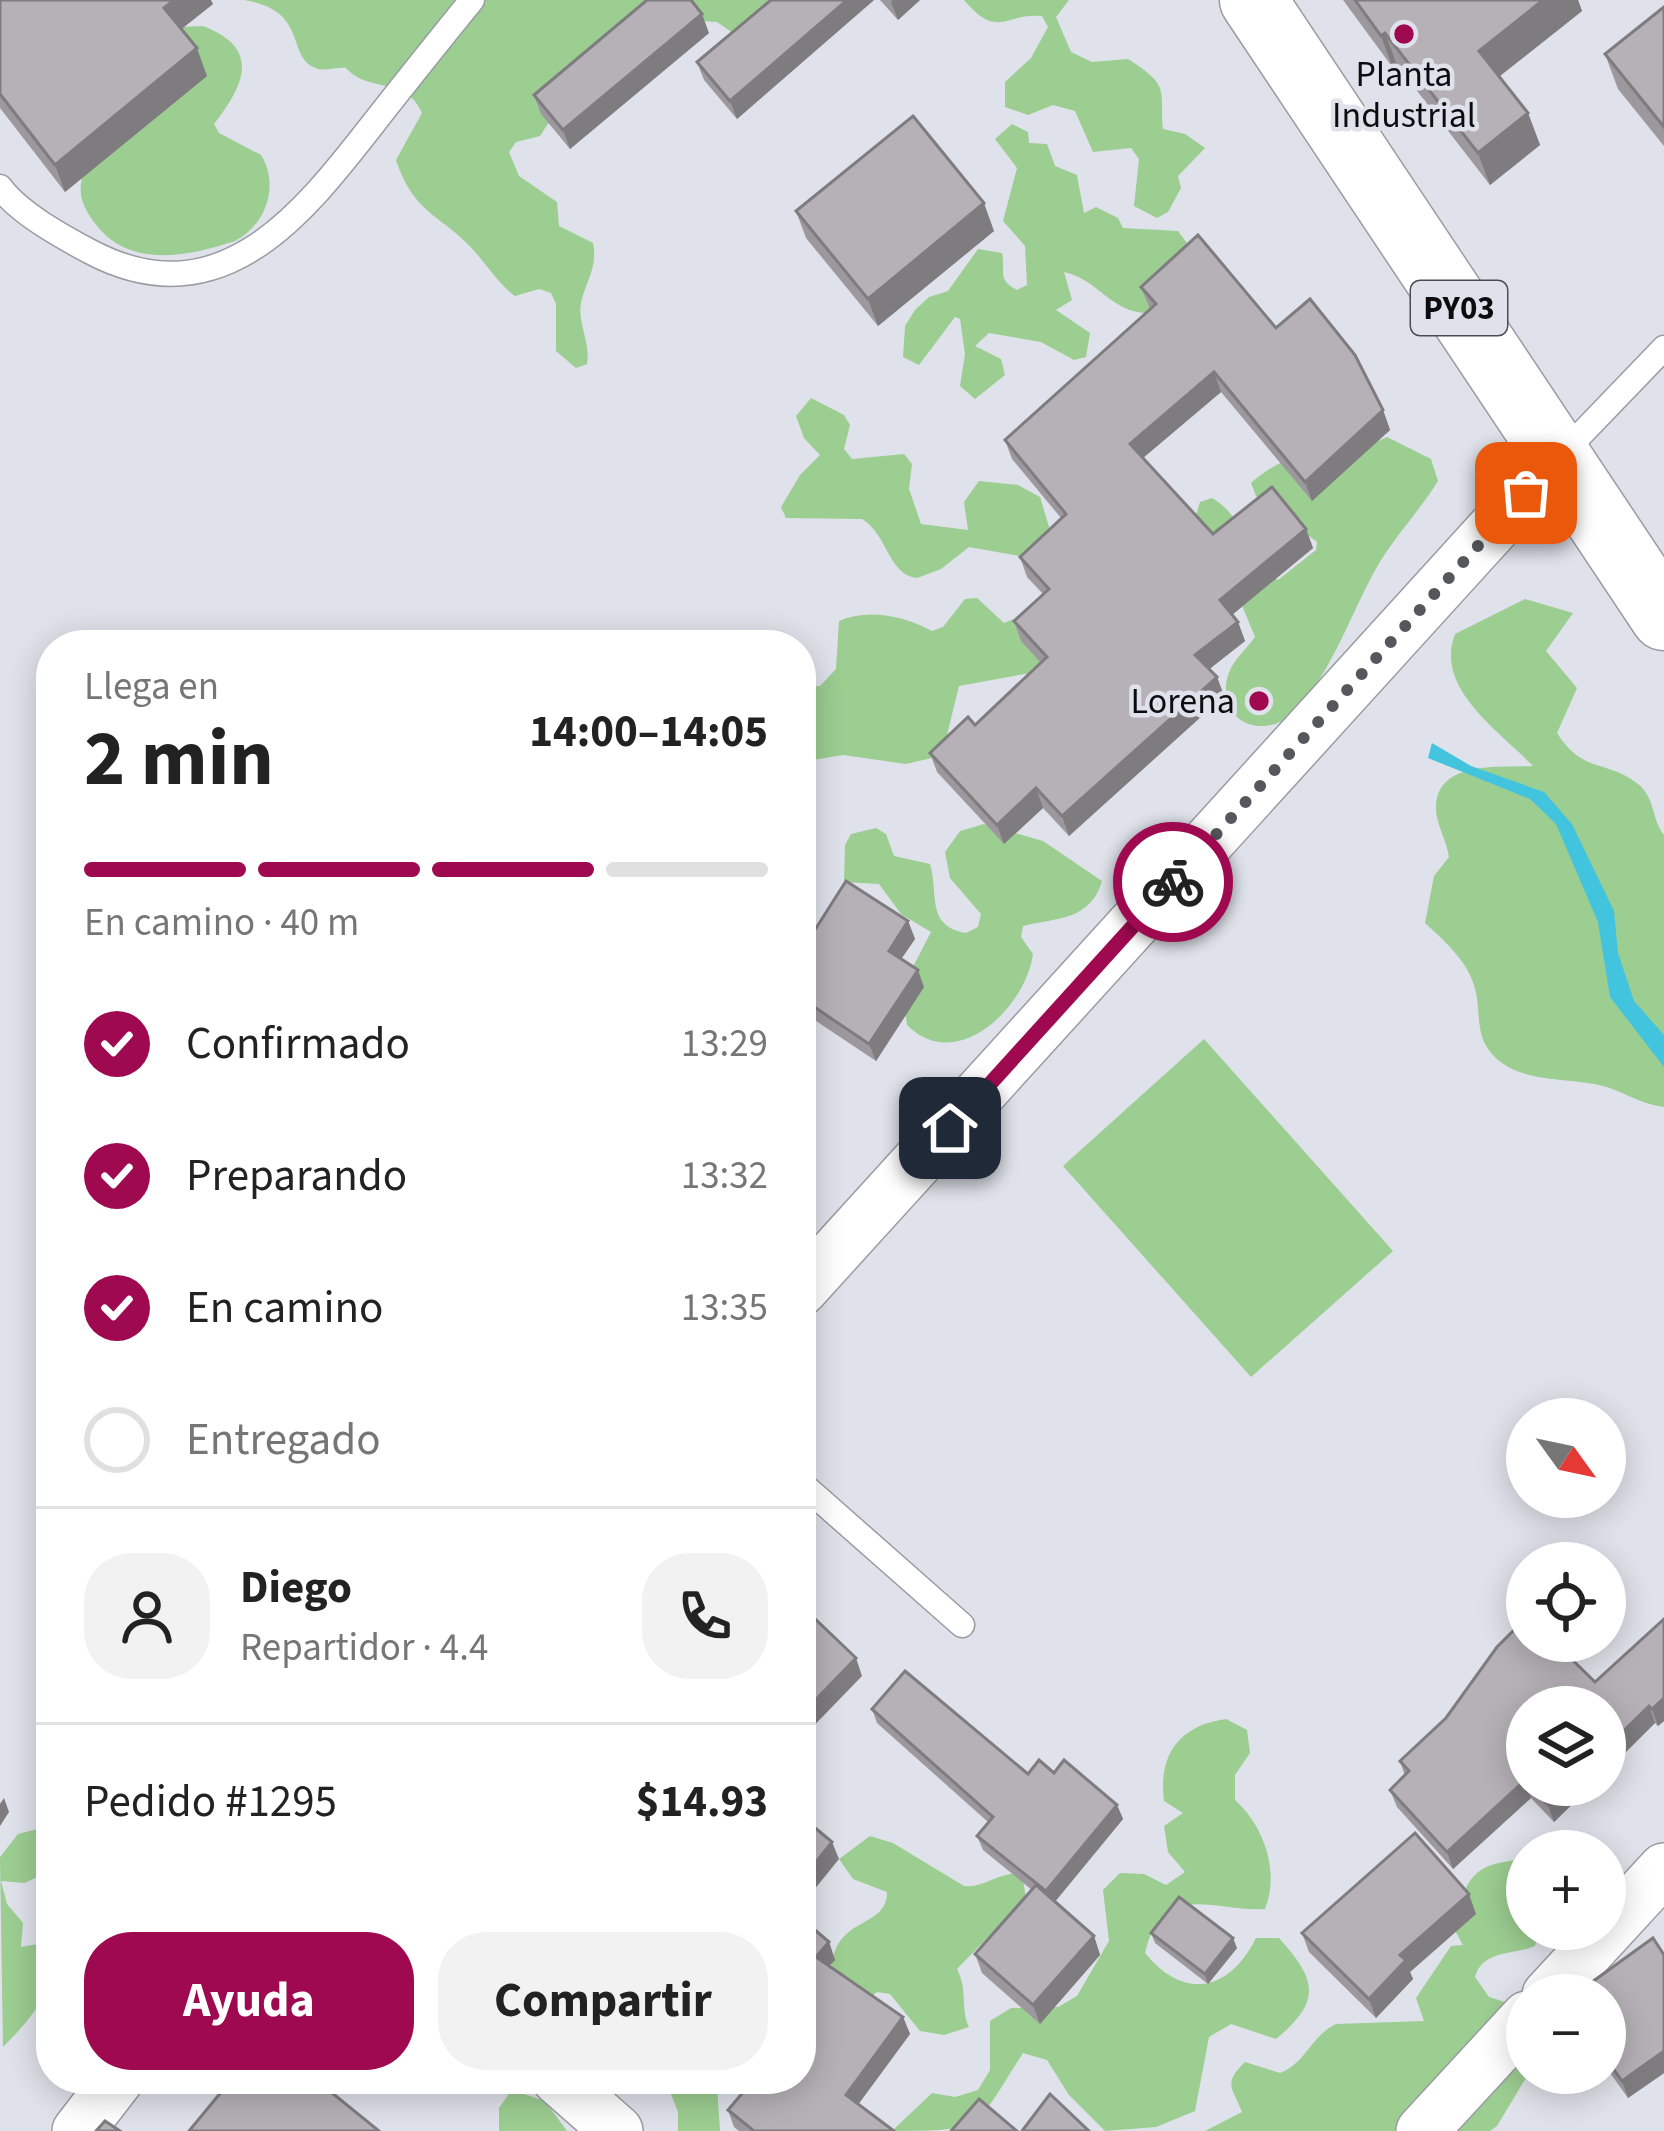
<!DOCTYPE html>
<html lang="es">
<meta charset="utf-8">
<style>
body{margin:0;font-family:"Source Sans 3",sans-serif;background:#f2f2f2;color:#222;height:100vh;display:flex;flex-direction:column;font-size:45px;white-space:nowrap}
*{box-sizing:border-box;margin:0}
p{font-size:39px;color:#767676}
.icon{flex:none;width:66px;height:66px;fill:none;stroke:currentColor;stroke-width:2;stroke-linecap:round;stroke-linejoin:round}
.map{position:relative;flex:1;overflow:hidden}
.side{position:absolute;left:36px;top:630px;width:780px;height:1464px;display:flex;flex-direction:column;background:#fff;border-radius:48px;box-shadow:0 6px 30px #0003}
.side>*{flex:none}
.needle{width:78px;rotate:123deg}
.fabs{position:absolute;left:1506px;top:1398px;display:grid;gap:24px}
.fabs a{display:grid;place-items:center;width:120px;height:120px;border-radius:50%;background:#fff;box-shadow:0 6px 30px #0003;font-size:60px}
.pin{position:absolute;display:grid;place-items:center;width:102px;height:102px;color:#fff;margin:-51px;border-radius:24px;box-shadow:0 6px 18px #0006}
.courier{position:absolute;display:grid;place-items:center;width:120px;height:120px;margin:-60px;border:9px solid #9f0950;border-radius:50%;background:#fff;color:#222;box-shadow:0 3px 15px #0007}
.headline em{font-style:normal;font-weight:700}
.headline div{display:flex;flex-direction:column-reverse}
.headline{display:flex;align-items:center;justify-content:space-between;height:204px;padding:0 48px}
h1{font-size:78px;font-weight:700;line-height:90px}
.bar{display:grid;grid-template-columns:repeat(4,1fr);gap:18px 12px;align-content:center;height:144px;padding:0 48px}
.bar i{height:15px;border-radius:9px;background:#e0e0e0}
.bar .selected{background:#9f0950}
.bar p{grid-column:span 4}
.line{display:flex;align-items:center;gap:30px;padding:0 48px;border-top:3px solid #e0e0e0}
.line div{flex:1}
.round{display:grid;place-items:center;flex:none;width:126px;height:126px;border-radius:48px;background:#f2f2f2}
ol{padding:0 48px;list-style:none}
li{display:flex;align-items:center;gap:36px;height:132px}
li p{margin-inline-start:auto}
li .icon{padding:12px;border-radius:50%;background:#9f0950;color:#fff;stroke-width:4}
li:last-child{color:#767676}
li i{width:66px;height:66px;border:6px solid #e0e0e0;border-radius:50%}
.cta{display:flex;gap:24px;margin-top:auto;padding:24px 48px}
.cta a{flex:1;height:138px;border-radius:48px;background:#9f0950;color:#fff;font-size:48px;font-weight:700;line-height:138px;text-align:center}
.cta a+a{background:#f2f2f2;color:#222}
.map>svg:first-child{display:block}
.green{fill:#9ccd91}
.water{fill:#42c4de}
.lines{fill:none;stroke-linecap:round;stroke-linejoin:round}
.lane-casing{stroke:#999ca3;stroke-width:27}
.street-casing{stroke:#999ca3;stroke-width:54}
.highway-casing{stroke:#999ca3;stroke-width:69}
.lane{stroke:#fff;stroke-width:24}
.street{stroke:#fff;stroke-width:51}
.highway{stroke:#fff;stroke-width:66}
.wall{fill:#9d989d}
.shaded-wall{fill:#7f7c80}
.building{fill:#b6b1b7;stroke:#7f7c80;stroke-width:3}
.done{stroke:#56575c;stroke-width:12;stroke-dasharray:0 21.6}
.route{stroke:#9f0950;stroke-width:15}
.poi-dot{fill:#9f0950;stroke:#dfe2ea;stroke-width:4.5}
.labels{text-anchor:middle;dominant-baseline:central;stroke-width:9;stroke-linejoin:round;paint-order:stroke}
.shield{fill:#dfe2ea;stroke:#4b4c51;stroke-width:3}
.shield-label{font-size:33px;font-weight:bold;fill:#0c0c0f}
.poi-label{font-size:36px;fill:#0c0c0f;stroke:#dfe2ea}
</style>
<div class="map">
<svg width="1664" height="2131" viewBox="0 0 1664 2131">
<rect width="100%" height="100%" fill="#dfe2ea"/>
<g class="green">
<path d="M244,0H803L733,33L717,22L698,21L553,116L540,136L516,142L509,152L519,176L557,202L559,226L593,243C598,268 586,280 581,303C577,322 591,343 587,364L576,368L556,351V304L551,293L539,289L515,296C498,283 490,269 476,253C444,215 415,217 396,160L422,113C406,75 369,94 346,68C337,67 326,71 318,69C284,58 311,11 244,0Z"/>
<path d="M964,0H1069L1056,17L1071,52L1092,62L1128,59C1170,86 1160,88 1163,129L1185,134L1205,148L1178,176L1181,188L1168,212L1157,218L1134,206L1139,159L1131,148L1093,152L1075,111L1053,105L1028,115L1005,107V82L1031,58L1048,27L1042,16C1003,13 998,40 964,0Z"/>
<path d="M203,26C263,49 243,86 214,124L219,133L261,155C280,185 266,225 235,241C186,257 128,269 94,222C83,207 78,195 82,178L177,27Z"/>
<path d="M1012,124L1028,132L1029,143L1047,144L1055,166L1077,175L1084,213L1096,207L1118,218L1123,228L1178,231L1189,246L1150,313C1111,314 1100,280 1064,272L1072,300L1056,310L1090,333L1086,357L1074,360L1041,342L989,333L975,346L1001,359L1005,375L975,399L960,386L965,354L960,319L955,317L919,365L903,357L905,326L915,310L929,297L948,291L978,249L1002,253C1006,272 996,279 1017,290L1027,285L1025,246L1003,221L1017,168L995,139Z"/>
<path d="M811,398L844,415L850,425L844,449L852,459L904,454L912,464L909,489L921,524L968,530L964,502L979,481L1018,485L1040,497L1050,530L1025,557L969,547L941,569L917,578C888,575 887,533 862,519L786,518L781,507L800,475L820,455L804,438L796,416Z"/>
<path d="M1387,437L1431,459L1438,481C1420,510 1396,535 1378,565C1351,612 1333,671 1295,711C1264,743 1215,721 1228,675C1233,660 1246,650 1255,637L1241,603L1189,537L1200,502L1212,498C1246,517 1247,560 1278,580L1316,550L1317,542L1256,496L1251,483C1303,437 1335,465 1387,437Z"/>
<path d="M977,598L1004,623L1026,614L1048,619L1041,671L959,686L947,735L932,758L906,764L843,755L801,762V687L820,686L836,669L839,621C869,608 904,616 932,631L943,627L965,599Z"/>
<path d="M1525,599L1573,613L1546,651L1577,688L1557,733C1583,774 1606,759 1638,784C1656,799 1651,818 1664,835V1107C1638,1104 1619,1088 1594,1084C1557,1077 1507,1083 1485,1044C1478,1030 1479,1013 1477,998C1473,966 1448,944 1425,923L1434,876L1449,857C1447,842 1436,823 1436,809C1435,759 1503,768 1533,766C1498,730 1434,688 1455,634Z"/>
<path d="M984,824L1043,841L1102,881C1091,920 1057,918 1023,926L1021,937L1033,954C1026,1007 957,1075 907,1025L902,988L931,932L901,914L879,884L844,882L845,845L851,834L876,828L886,834L894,856L930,864C939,893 925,926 966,933L978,927L981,914L950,878L945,852L960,831Z"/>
<path d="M1204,1039L1393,1251L1251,1377L1063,1166Z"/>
<path d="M1226,1719L1247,1730L1250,1753L1235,1775V1800C1264,1826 1280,1872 1265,1909C1214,1912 1162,1879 1145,1953C1184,2001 1229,1992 1256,1938H1279C1317,1980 1322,2001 1276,2039L1231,2024L1209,2037L1195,2111L1156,2127L1105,2131L1069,2095L1047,2060L1023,2053C974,2129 986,2131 892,2131L932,2093L955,2097L978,2090L990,2070V2021L1011,2008L1058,2007L1077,1996L1109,1941L1103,1890L1120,1873L1144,1874L1166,1885L1185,1872L1168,1852L1164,1826L1183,1813L1164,1801C1158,1754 1180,1725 1226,1719Z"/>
<path d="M42,1828L51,1842L47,1872L25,1883L1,1881L7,1904L23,1923L21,1947L44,1943C68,1980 28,2022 3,2047L0,1857L18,1834Z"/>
<path d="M870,1836L893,1843L964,1886C986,1888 1001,1870 1022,1874L1026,1898L957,1969C968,1990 960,2008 969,2027L944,2035L920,2031L890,1994L877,1992L865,2001L831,1975C832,1913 887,1931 887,1892L853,1879L839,1859Z"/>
<path d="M1527,1859V1929H1541L1535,1946C1513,1955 1482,1950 1475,1977L1489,1997L1524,2008L1527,2076L1497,2126L1490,2131H1205L1242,2112C1233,2088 1222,2084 1245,2062L1280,2073C1306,2063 1311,2036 1336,2024L1424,2021L1416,1998L1451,1946L1463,1945L1453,1927C1468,1875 1471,1864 1527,1859Z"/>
<path d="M635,2079H706L717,2085L720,2131H678V2112L669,2089Z"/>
<path d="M512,2090L545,2101L567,2131H499V2108Z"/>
</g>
<path class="water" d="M1432,743L1471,766L1544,792L1572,824L1614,911L1618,953L1634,1001L1664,1035V1067L1610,997L1598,922L1556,824L1530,799L1428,758Z"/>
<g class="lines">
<g class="lane-casing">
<g id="lane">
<path d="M0,187C19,213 61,236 89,251C223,323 306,210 380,115C410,77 441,38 472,0"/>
<path d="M1562,454L1664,348"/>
<path d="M801,1483L962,1625"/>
</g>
</g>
<g class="street-casing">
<g id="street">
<path d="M801,1290L1558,457"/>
<path d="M1548,1995L1664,1869"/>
<path d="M558,2079L617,2131"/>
<path d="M78,2131L118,2079"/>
<path d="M1422,2131L1527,2017"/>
</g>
</g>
<g class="highway-casing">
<path id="highway" d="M1253,0L1664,617"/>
</g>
<use href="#lane" class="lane"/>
<use href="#street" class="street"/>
<use href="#highway" class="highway"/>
</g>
<g class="wall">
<path d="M0,0L213,4L181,29L207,76L65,192L0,108Z"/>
<path d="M771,0H874L737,119L704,80L697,62Z"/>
<path d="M880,0H920L898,20Z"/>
<path d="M1343,0H1578L1582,11L1500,76L1528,113L1540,145L1490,185L1397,65L1393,68Z"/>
<path d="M1664,7V146L1618,89L1605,54Z"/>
<path d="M709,33L570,149L541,114L534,95Z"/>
<path d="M796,211L994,231L878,326L806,238Z"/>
<path d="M1141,287L1276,328L1383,410L1390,430L1312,501L1221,392L1143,458L1213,534L1306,529L1313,548L1232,615L1238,622L1245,641L1209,669L1217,677L1224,696L1069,836L1043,808L1004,844L937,772L930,753L975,725L1041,663L1021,641L1014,621L1043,594L1027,577L1020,557L1061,518L1012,459L1005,440L1150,309Z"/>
<path d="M908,921L915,939L901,959L924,987L876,1061L801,1011V945L804,947Z"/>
<path d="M1664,1620V1721L1658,1726L1655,1723L1554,1822L1531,1798L1453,1869L1397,1807L1390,1790L1405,1776L1400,1761L1595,1682Z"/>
<path d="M872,1709L1028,1774L1054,1773L1117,1805L1123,1819L1055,1902L1094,1936L1100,1955L1040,2024L982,1973L975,1954L1032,1890L983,1850L977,1836L988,1822L877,1723Z"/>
<path d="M1476,1914L1410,1972L1413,1979L1376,2018L1309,1952L1302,1933Z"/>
<path d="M1151,1933L1237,1948L1208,1984L1155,1943Z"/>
<path d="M829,1942L835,1960L829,1966L903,2017L910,2034L858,2104L894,2131H739L734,2127L728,2110L745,2090L732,2079H801Z"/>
<path d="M1664,1955V2073L1628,2098L1605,2066V1995Z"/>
</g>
<g class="shaded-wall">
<path d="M174,0H211L213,4L174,35L164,8Z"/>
<path d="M847,0H874L737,119L730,101Z"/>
<path d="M893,0H920L898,20L891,2Z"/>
<path d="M1543,0H1578L1582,11L1491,83L1479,51Z"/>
<path d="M702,14L709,33L570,149L563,130Z"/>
<path d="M1385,33L1397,65L1393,68L1381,36Z"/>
<path d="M197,48L207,76L65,192L55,165Z"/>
<path d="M1528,113L1540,145L1490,185L1478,153Z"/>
<path d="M984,203L994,231L878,326L868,299Z"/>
<path d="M1214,372L1221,392L1137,463L1130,444Z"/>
<path d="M1383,410L1390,430L1312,501L1305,482Z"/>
<path d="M1306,529L1313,548L1227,619L1220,600Z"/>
<path d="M1238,622L1245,641L1202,675L1195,655Z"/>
<path d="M1217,677L1224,696L1069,836L1062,816Z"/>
<path d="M1036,788L1043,808L1004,844L997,825Z"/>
<path d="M908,921L915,939L895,968L889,951Z"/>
<path d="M918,970L924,987L876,1061L869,1044Z"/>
<path d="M856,1658L862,1676L801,1739V1715Z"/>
<path d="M1664,1698V1721L1658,1726L1652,1709Z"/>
<path d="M1649,1706L1655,1723L1605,1773V1749Z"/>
<path d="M1524,1781L1531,1798L1453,1869L1447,1852Z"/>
<path d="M1569,1785H1592L1554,1822L1548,1805Z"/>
<path d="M4,1798L9,1812L0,1826V1804Z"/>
<path d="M1117,1805L1123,1819L1052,1905L1046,1891Z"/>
<path d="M832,1842L839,1859L801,1906V1881Z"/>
<path d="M1469,1894L1476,1914L1410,1972L1413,1979L1376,2018L1369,1999L1400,1955Z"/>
<path d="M1094,1936L1100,1955L1040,2024L1033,2005Z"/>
<path d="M1233,1938L1237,1948L1208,1984L1205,1974Z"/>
<path d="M829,1942L835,1960L822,1974L816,1957Z"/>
<path d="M903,2017L910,2034L852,2113L846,2095Z"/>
<path d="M1664,2051V2073L1628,2098L1622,2081Z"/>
</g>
<g class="building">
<path d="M0,0H174L164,8L197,48L55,165L0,94Z"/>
<path d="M647,0H691L702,14L563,130L534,95Z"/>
<path d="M771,0H847L730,101L697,62Z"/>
<path d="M1355,0H1543L1479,51L1528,113L1478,153L1385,33L1381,36Z"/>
<path d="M1664,7V127L1605,54Z"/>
<path d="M913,116L984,203L868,299L796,211Z"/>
<path d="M1198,235L1276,328L1310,299L1355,355L1383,410L1305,482L1214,372L1130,444L1213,534L1272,487L1306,529L1220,600L1238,622L1195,655L1217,677L1062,816L1036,788L997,825L930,753L968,717L975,725L1047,657L1014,621L1049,589L1020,557L1066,514L1005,440L1156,304L1141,287Z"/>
<path d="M846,881L908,921L889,951L918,970L869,1044L801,998V945L804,947Z"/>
<path d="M810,1614L856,1658L801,1715V1623Z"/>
<path d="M1527,1617V1641H1553L1595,1682L1664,1619V1698L1652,1709L1649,1706L1605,1749V1707H1527V1784L1524,1781L1447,1852L1390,1790L1409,1771L1400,1761L1446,1718L1497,1647Z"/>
<path d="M905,1671L1028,1774L1039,1760L1054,1773L1064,1760L1117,1805L1046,1891L977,1836L993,1817L872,1709Z"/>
<path d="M1528,1785H1569L1548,1805Z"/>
<path d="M801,1816L832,1842L801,1881Z"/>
<path d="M1415,1833L1469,1894L1400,1955L1406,1960L1369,1999L1302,1933Z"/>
<path d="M1036,1885L1094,1936L1033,2005L975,1954Z"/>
<path d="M1179,1897L1233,1938L1205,1974L1151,1933Z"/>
<path d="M801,1918L829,1942L816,1957L903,2017L846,2095L894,2131H754L728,2110L751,2083L746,2079H801Z"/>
<path d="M1653,1938L1664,1955V2051L1622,2081L1605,2057V1995H1574Z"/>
<path d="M232,2079H315L379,2131H189Z"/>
<path d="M1050,2094L1089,2131H1022Z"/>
<path d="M979,2099L1017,2131H951Z"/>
<path d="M105,2121L120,2131H96Z"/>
</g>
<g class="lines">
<path class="done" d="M1173,882L1526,493"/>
<path class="route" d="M950,1128L1173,882"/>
</g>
<g class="poi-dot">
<circle cx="1404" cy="34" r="12"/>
<circle cx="1259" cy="701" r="12"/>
</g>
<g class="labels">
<rect class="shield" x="1411" y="281" width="96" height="54" rx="9"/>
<g class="shield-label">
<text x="1459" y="308">PY03</text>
</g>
<g class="poi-label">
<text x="1404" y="74">Planta<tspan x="1404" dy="41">Industrial</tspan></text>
<text x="1235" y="701" text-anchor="end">Lorena</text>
</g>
</g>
</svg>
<div class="fabs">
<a><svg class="needle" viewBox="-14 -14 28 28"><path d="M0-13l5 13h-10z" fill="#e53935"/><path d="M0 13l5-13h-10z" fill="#767676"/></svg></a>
<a><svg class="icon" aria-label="locate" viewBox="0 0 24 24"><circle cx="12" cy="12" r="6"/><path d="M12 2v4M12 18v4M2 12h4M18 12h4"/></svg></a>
<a><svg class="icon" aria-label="layers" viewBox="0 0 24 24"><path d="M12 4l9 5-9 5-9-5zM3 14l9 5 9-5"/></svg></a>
<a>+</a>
<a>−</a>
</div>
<div class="pin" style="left:1526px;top:493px;background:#ea580c"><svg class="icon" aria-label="bag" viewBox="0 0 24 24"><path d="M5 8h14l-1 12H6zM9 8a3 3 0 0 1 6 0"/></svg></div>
<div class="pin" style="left:950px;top:1128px;background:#1f2937"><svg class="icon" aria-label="home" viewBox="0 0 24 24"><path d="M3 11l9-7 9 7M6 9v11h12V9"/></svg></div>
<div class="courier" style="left:1173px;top:882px"><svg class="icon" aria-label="bike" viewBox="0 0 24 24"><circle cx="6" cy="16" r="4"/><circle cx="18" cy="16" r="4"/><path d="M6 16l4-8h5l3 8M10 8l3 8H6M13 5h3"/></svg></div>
<section class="side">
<div class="headline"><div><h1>2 min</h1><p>Llega en</p></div><em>14:00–14:05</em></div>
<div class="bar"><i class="selected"></i><i class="selected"></i><i class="selected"></i><i></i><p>En camino · 40 m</p></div>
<ol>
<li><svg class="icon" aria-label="check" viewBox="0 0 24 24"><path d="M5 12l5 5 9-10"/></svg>Confirmado<p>13:29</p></li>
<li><svg class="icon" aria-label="check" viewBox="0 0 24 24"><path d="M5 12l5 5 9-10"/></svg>Preparando<p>13:32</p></li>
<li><svg class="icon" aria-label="check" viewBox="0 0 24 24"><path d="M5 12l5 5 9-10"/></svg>En camino<p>13:35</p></li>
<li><i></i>Entregado</li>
</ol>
<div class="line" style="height:216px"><a class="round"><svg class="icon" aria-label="person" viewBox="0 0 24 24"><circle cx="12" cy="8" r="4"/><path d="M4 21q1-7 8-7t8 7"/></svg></a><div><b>Diego</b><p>Repartidor · 4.4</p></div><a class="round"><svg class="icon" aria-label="phone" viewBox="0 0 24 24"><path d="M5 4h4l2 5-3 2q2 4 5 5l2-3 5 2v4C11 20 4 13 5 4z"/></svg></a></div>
<div class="line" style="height:156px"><div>Pedido #1295</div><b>$14.93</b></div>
<div class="cta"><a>Ayuda</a><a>Compartir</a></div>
</section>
</div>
